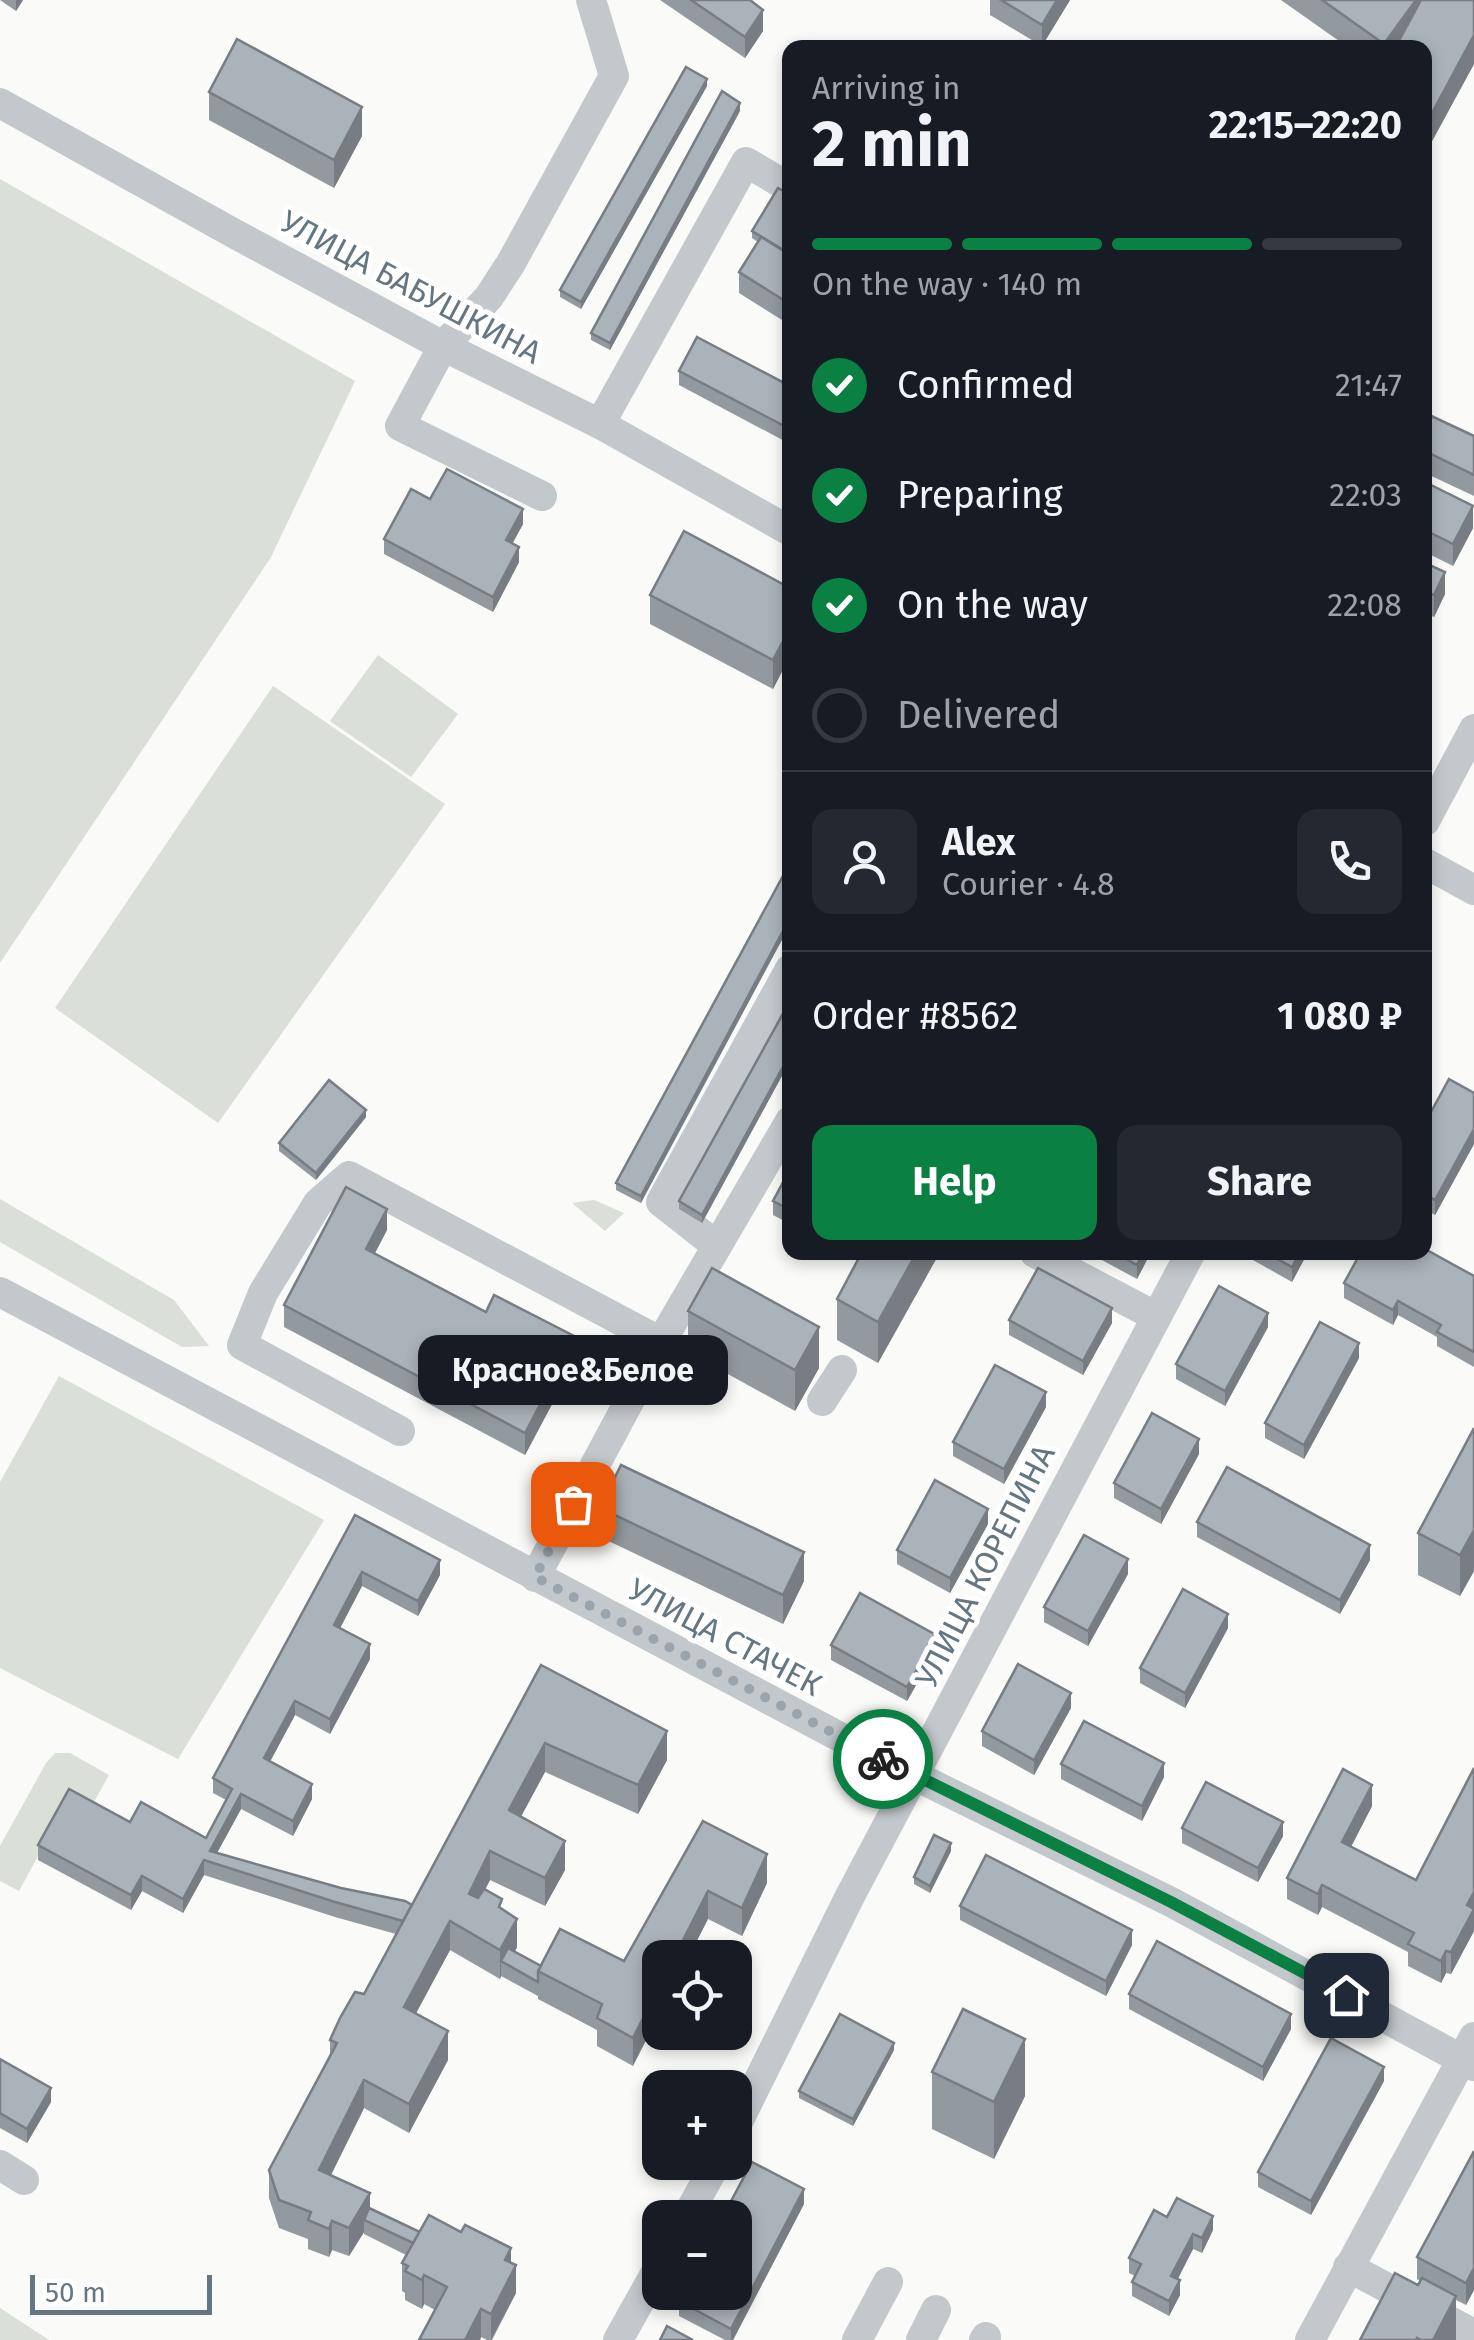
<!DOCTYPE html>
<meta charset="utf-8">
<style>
body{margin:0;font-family:"Fira Sans",sans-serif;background:#242831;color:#f1f3f6;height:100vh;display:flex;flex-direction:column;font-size:38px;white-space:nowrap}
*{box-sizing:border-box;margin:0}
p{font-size:32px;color:#9ea1a6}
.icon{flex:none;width:55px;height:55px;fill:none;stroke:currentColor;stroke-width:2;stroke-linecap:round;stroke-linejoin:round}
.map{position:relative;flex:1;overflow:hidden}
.details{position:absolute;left:782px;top:40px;width:650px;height:1220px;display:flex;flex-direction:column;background:#171b24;border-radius:20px;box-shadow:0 5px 15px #0003}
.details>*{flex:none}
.controls{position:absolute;left:642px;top:1940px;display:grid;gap:20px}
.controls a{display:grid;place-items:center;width:110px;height:110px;border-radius:20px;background:#171b24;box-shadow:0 5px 15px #0003;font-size:50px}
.scale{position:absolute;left:30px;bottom:25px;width:182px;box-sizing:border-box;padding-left:10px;border:5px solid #657683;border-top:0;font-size:28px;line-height:35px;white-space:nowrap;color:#657683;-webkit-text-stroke:8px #fff;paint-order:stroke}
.pin{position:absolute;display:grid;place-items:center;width:85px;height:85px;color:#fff;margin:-42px;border-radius:20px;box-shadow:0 5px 15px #0006}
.courier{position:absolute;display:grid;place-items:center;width:100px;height:100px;margin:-50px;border:8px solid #0b8043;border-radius:50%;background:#fff;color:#222;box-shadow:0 2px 12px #0007}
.bubble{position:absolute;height:70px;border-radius:20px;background:#171b24;box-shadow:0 5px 15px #0003;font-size:32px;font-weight:700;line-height:70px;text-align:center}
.head em{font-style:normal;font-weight:700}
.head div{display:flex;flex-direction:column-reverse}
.head{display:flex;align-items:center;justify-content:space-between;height:170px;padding:0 30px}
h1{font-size:65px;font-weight:700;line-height:75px}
.bar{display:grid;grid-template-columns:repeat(4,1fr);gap:15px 10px;align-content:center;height:120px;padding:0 30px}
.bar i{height:12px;border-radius:8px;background:#363941}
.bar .current{background:#0b8043}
.bar p{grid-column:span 4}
.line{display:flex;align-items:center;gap:25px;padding:0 30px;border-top:2px solid #363941}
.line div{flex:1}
.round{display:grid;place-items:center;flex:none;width:105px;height:105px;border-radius:20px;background:#242831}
ol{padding:0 30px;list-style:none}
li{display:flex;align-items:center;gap:30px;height:110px}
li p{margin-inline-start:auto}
li .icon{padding:10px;border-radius:50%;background:#0b8043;color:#fff;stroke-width:4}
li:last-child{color:#9ea1a6}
li i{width:55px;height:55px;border:5px solid #363941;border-radius:50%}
.primary-button{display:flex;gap:20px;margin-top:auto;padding:20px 30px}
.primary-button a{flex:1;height:115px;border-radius:20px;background:#0b8043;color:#fff;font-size:40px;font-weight:700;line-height:115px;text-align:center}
.primary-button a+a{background:#242831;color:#f1f3f6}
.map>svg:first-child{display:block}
.green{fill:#dadfd7}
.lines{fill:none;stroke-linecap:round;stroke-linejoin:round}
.minor{stroke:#c3c8cc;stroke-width:30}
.wall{fill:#929a9f}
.shaded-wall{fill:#777d82}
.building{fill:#aab3b9;stroke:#777d82;stroke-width:2.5}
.done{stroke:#99a4ac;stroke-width:10;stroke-dasharray:0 18}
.route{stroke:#0b8043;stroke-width:12}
.labels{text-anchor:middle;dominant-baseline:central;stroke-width:10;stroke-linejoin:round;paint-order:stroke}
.street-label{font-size:32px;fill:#657683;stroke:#fff}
</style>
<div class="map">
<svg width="1474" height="2340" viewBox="0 0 1474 2340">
<rect width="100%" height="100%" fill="#fafaf8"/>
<g class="green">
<path d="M0,179L355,381L271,557L0,963Z"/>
<path d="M378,655L458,714L411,777L330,721Z"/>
<path d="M273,686L445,804L218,1123L55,1008Z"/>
<path d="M0,1199L174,1300L209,1346L182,1347L0,1242Z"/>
<path d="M594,1200L624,1213L605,1231L572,1203Z"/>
<path d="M59,1376L324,1520L178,1759L0,1668V1482Z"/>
<path d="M55,1753H70L109,1775L94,1802L73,1792L19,1891L0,1881V1846L46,1763Z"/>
<path d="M0,2308L49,2340H0Z"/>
</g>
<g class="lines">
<g class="minor">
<path d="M0,103L235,234L443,346L600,424L790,531"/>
<path d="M600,424L746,162L790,188"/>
<path d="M542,496L400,426L443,346L489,297L511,263L614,76L591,0"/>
<path d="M1425,821L1474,729"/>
<path d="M1425,863L1474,890"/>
<path d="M717,1246L661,1202L790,969"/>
<path d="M1035,1253L1155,1316"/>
<path d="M0,1292L891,1764L1171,1902L1474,2066"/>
<path d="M822,1401L842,1370"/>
<path d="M400,1431L242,1345L263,1293L318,1203L349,1176L661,1342"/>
<path d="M535,1577L661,1342L790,1121"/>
<path d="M735,2128L850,1896L1191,1252"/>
<path d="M0,2165L24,2180"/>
<path d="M686,2218L717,2162"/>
<path d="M1348,2267L1474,2334"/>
<path d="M618,2340L660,2265"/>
<path d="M857,2340L888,2282"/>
<path d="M921,2340L936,2310"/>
<path d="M984,2340L986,2337"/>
<path d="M1310,2340L1474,2037"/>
</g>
</g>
<g class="wall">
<path d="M0,0H23L16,11Z"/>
<path d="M660,0H750L763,31L745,58Z"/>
<path d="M990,0H1070L1042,46L990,15Z"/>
<path d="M1281,0H1474V64L1425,154V48H1349Z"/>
<path d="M707,86L581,309L560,297V290Z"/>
<path d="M209,92L362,136L334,188L209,120Z"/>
<path d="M740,111L610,350L591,340V333Z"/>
<path d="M790,195V325L739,293V272L758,242L752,238V231Z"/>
<path d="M679,371L790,386V444L679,385Z"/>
<path d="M1425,413L1474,436V496L1425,473Z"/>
<path d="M1425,482L1473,528L1453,566L1425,552Z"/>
<path d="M430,499L523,524L512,544L519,562L493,612L384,554V539Z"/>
<path d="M1425,563L1445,594L1434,617L1425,613Z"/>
<path d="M790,588V656L773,689L650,624V595Z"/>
<path d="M790,863L641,1203L616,1190V1183Z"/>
<path d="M790,1001V1061L702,1223L679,1209V1201Z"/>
<path d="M1474,1093V1144L1435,1215L1425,1209V1123Z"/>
<path d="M366,1117L316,1180L279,1151V1143Z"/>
<path d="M790,1169V1224L773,1215V1201Z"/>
<path d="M387,1230L375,1253L576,1359L525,1455L284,1327V1305Z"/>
<path d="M862,1252H940L878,1363L837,1340V1299Z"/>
<path d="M1087,1252H1151L1137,1279Z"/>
<path d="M1244,1252H1308L1292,1282L1244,1255Z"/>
<path d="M1474,1276V1367L1437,1346V1337L1398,1315L1393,1325L1344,1298V1283Z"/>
<path d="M688,1311L819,1368L795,1411L688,1352Z"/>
<path d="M1009,1320L1112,1323L1083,1375L1009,1335Z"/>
<path d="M1268,1327L1225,1406L1176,1379V1364Z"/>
<path d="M1359,1358L1304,1459L1265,1438V1423Z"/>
<path d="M1046,1407L1004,1484L953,1456V1442Z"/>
<path d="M1474,1428V1571L1460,1596L1418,1575V1533Z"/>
<path d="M1199,1454L1161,1524L1114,1498V1483Z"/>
<path d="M600,1508L804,1581L783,1624L600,1537Z"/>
<path d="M355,1515L440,1575L418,1616L362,1586L340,1628L370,1659L330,1734L295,1715L270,1761L312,1799L293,1836L241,1809L217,1853L341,1888L412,1905L541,1665L667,1760L638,1814L545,1772L521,1817L565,1870L545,1906L490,1880L485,1889L502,1909L517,1947L515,1952L541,1966L624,1961L703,1821L767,1883L742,1936L708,1919L688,1958H660L633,2066L597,2046V2030L538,1999V1996L501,1976L500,1979L450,1950L415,2014L448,2060L409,2133L364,2108L331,2175L370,2208L420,2232L511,2262L516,2293L492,2340H487L481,2337L480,2340H419L435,2310L424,2304L422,2309L405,2300V2293L402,2291V2263L406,2255L364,2234V2232L349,2256L332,2250L329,2257L308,2249V2239L279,2228L269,2198V2170L330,2055V2040L364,1994L396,1934L335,1917L204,1875L183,1913L142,1891L131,1910L38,1860V1845L130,1822L206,1838L226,1800L213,1793V1778Z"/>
<path d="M1197,1522L1370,1560L1340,1614L1197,1537Z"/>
<path d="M988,1524L950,1593L897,1564V1550Z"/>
<path d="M1128,1574L1088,1646L1044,1622V1607Z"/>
<path d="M1228,1628L1185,1708L1140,1683V1668Z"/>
<path d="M831,1645L936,1650L907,1701L831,1660Z"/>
<path d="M1071,1708L1034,1775L982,1746V1731Z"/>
<path d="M1061,1764L1164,1777L1142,1821L1061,1779Z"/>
<path d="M1474,1768V1931L1451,1974L1446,1973L1441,1983L1408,1966V1952L1322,1907L1318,1915L1287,1899V1878L1372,1806L1351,1847L1416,1880Z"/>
<path d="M1182,1828L1283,1836L1258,1882L1182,1843Z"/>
<path d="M951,1851L930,1893L914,1884V1877Z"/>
<path d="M960,1906L1132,1945L1106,1996L960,1920Z"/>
<path d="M1129,1994L1291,2029L1263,2081L1129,2009Z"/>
<path d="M894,2050L853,2126L799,2098V2091Z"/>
<path d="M0,2059L51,2102L27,2143L0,2128Z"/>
<path d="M932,2072L1025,2096L994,2159L932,2129Z"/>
<path d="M1384,2081L1311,2215L1258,2187V2172Z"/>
<path d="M1474,2151V2290L1466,2305L1456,2300V2340H1360L1418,2285L1420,2281L1417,2279V2257Z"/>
<path d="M804,2204L733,2340H725L679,2316V2301Z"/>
<path d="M1167,2217L1213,2230L1202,2253L1193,2249L1178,2279L1180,2295L1169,2316L1132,2296V2282L1135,2276L1129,2273V2258Z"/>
</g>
<g class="shaded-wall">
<path d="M16,0H23L16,11Z"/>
<path d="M1057,0H1070L1042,46V25Z"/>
<path d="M1416,0H1436L1402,48H1384V44Z"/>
<path d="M763,10V31L745,58V37Z"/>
<path d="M1474,35V64L1425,154V126Z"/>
<path d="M707,79V86L581,309V302Z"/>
<path d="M740,103V111L610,350V343Z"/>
<path d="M362,107V136L334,188V160Z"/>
<path d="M1473,506V528L1453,566V544Z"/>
<path d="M523,509V524L506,555V540Z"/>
<path d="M519,547V562L493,612V597Z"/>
<path d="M1445,572V594L1434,617V595Z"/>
<path d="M790,628V656L773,689V660Z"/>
<path d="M790,918V925L641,1203V1196Z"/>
<path d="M790,1054V1061L702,1223V1215Z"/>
<path d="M366,1110V1117L316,1180V1173Z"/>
<path d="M1474,1129V1144L1435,1215V1200Z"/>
<path d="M387,1209V1230L366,1270V1249Z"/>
<path d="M917,1252H940L878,1363V1322Z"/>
<path d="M1143,1252H1151L1137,1279V1265Z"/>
<path d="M1300,1252H1308L1292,1282V1267Z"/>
<path d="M1398,1301V1315L1393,1325V1310Z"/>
<path d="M1112,1308V1323L1083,1375V1361Z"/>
<path d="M1268,1313V1327L1225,1406V1391Z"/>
<path d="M819,1327V1368L795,1411V1370Z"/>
<path d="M576,1337V1359L525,1455V1433Z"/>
<path d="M1359,1343V1358L1304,1459V1445Z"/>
<path d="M1046,1392V1407L1004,1484V1469Z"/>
<path d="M1199,1439V1454L1161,1524V1509Z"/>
<path d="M988,1509V1524L950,1593V1578Z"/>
<path d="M1474,1530V1571L1460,1596V1555Z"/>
<path d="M1370,1545V1560L1340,1614V1600Z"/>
<path d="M804,1552V1581L783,1624V1595Z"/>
<path d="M1128,1559V1574L1088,1646V1631Z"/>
<path d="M440,1560V1575L418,1616V1601Z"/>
<path d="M362,1572V1586L334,1640V1625Z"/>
<path d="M1228,1614V1628L1185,1708V1693Z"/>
<path d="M936,1635V1650L907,1701V1687Z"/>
<path d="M370,1644V1659L330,1734V1719Z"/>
<path d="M1071,1693V1708L1034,1775V1760Z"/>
<path d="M295,1701V1715L264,1773V1758Z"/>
<path d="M667,1731V1760L638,1814V1785Z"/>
<path d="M545,1743V1772L509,1838V1810Z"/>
<path d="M1164,1763V1777L1142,1821V1806Z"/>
<path d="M312,1784V1799L293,1836V1821Z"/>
<path d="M1372,1785V1806L1342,1864V1842Z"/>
<path d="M241,1794V1809L212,1862L210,1851Z"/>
<path d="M1283,1822V1836L1258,1882V1868Z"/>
<path d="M565,1841V1870L545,1906V1878Z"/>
<path d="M951,1843V1851L930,1893V1886Z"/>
<path d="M490,1851V1880L469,1922V1894Z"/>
<path d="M767,1854V1883L742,1936V1908Z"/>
<path d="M204,1860V1875L183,1913V1899Z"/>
<path d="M142,1876V1891L131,1910V1895Z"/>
<path d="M1322,1885V1907L1318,1915V1894Z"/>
<path d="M708,1891V1919L688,1958H674Z"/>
<path d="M1474,1892V1931L1451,1974V1952L1467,1905Z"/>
<path d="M517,1919V1947L508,1965L501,1961V1976L500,1979V1950Z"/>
<path d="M450,1921V1950L404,2036V2007Z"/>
<path d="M1132,1930V1945L1106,1996V1981Z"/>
<path d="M1446,1951V1973L1441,1983V1961Z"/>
<path d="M660,1985V2013L633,2066V2038Z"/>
<path d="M1291,2014V2029L1263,2081V2067Z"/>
<path d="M448,2031V2060L409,2133V2104Z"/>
<path d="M1025,2039V2096L994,2159V2102Z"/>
<path d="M894,2043V2050L853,2126V2119Z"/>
<path d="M1384,2067V2081L1311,2215V2201Z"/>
<path d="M364,2080V2108L319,2199V2170Z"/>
<path d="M51,2088V2102L27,2143V2129Z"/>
<path d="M804,2189V2204L733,2340H731V2329Z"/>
<path d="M370,2193V2221L364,2220V2232L349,2256V2228Z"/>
<path d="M1213,2216V2230L1202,2253V2238Z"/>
<path d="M332,2221V2250L329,2257V2229Z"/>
<path d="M1193,2234V2249L1171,2291V2276Z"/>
<path d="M511,2248V2275L516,2265V2293L491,2340V2314L505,2260Z"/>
<path d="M1474,2268V2290L1466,2305V2283Z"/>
<path d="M424,2275V2304L422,2309V2280Z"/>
<path d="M1180,2280V2295L1169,2316V2301Z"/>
<path d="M1456,2296V2340H1433Z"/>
<path d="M481,2309V2337L480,2340H465Z"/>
</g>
<g class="building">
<path d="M691,0H750L763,10L745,37Z"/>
<path d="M1001,0H1057L1042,25Z"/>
<path d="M1322,0H1416L1384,44Z"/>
<path d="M1421,0H1474V35L1425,126V48H1395Z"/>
<path d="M237,39L362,107L334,160L209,92Z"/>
<path d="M686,67L707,79L581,302L560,290Z"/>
<path d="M722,91L740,103L610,343L591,333Z"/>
<path d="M778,188L790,195V254L752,231Z"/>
<path d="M761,237L790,255V304L739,272Z"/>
<path d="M697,337L790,386V429L679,371Z"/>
<path d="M1425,413L1474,436V475L1425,451Z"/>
<path d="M447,469L523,509L506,540L519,547L493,597L384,539L411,489L430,499Z"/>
<path d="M1425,482L1473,506L1453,544L1425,530Z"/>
<path d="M684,531L790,588V628L773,660L650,595Z"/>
<path d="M1425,563L1445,572L1434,595L1425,591Z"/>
<path d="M790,863V918L641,1196L616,1183Z"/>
<path d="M790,1001V1054L702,1215L679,1201Z"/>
<path d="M1449,1079L1474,1093V1129L1435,1200L1425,1194V1123Z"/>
<path d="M329,1080L366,1110L316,1173L279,1143Z"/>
<path d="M790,1169V1210L773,1201Z"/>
<path d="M346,1187L387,1209L366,1249L486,1312L494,1295L576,1337L525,1433L284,1305Z"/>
<path d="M1425,1249L1474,1276V1352L1437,1332L1441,1325L1398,1301L1393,1310L1344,1283L1361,1252H1425Z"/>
<path d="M862,1252H917L878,1322L837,1299Z"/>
<path d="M1114,1252H1143L1137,1265Z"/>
<path d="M1265,1252H1300L1292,1267Z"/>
<path d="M712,1268L819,1327L795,1370L688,1311Z"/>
<path d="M1038,1268L1112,1308L1083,1361L1009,1320Z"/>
<path d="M1219,1286L1268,1313L1225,1391L1176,1364Z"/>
<path d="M1320,1322L1359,1343L1304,1445L1265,1423Z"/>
<path d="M995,1365L1046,1392L1004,1469L953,1442Z"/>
<path d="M1152,1413L1199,1439L1161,1509L1114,1483Z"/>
<path d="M1474,1428V1530L1460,1555L1418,1533Z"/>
<path d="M621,1465L804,1552L783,1595L600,1508Z"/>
<path d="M1227,1467L1370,1545L1340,1600L1197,1522Z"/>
<path d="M935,1480L988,1509L950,1578L897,1550Z"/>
<path d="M355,1515L440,1560L418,1601L362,1572L334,1625L370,1644L330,1719L295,1701L264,1758L312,1784L293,1821L241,1794L210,1851L341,1888L405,1901L412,1905L403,1921L335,1902L204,1860L183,1899L142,1876L131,1895L38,1845L69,1789L130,1822L141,1802L206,1838L232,1789L213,1778Z"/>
<path d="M1084,1535L1128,1559L1088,1631L1044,1607Z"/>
<path d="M1183,1589L1228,1614L1185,1693L1140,1668Z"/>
<path d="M860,1593L936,1635L907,1687L831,1645Z"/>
<path d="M1018,1664L1071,1693L1034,1760L982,1731Z"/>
<path d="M541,1665L667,1731L638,1785L545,1743L509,1810L565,1841L545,1878L490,1851L469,1894L478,1898L484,1889L502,1899L499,1907L517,1919L500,1950L450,1921L404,2007L448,2031L409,2104L364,2080L319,2170L370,2193L349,2228L332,2221L329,2229L308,2220L311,2212L279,2200L269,2170L337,2043L330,2040L340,2018L355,1992L364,1994Z"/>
<path d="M1084,1721L1164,1763L1142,1806L1061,1764Z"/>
<path d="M1474,1768V1892L1467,1905L1474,1909L1451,1952L1446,1951L1441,1961L1408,1944L1414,1933L1322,1885L1318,1894L1287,1878L1343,1769L1372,1785L1342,1842L1416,1880Z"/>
<path d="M1206,1782L1283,1822L1258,1868L1182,1828Z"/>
<path d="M703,1821L767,1854L742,1908L708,1891L674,1958H660V1985L633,2038L597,2018L602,2004L538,1971L560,1929L624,1961Z"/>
<path d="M934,1835L951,1843L930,1886L914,1877Z"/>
<path d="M986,1855L1132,1930L1106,1981L960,1906Z"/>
<path d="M1157,1941L1291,2014L1263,2067L1129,1994Z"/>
<path d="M508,1948L541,1966L538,1971V1982L501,1961Z"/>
<path d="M963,2009L1025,2039L994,2102L932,2072Z"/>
<path d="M840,2014L894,2043L853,2119L799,2091Z"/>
<path d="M1331,2038L1384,2067L1311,2201L1258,2172Z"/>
<path d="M0,2059L51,2088L27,2129L0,2113Z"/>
<path d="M1474,2151V2268L1466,2283L1417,2257Z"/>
<path d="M752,2162L804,2189L731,2329L679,2301L683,2292H735V2218H722Z"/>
<path d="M1177,2198L1213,2216L1202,2238L1193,2234L1171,2276L1180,2280L1169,2301L1132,2282L1141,2264L1129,2258L1154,2210L1167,2217Z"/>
<path d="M369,2208L420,2232L413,2243L364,2220Z"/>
<path d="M429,2215L461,2232L465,2225L511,2248L505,2260L516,2265L491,2314L481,2309L465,2340H419L447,2287L424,2275L422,2280L405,2271L408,2266L402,2263Z"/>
<path d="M1395,2273L1418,2285L1422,2278L1456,2296L1433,2340H1421L1417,2338L1416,2340H1360Z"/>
<path d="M667,2326L693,2340H660Z"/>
</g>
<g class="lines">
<path class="done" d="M573,1504L535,1577L883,1759"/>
<path class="route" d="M883,1759L1171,1902L1346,1995"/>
</g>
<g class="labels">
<g class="street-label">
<text transform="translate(411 287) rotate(28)">УЛИЦА БАБУШКИНА</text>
<text transform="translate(985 1566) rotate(-63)">УЛИЦА КОРЕПИНА</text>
<text transform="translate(725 1637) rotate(28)">УЛИЦА СТАЧЕК</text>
</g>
</g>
</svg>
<div class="controls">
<a><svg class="icon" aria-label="locate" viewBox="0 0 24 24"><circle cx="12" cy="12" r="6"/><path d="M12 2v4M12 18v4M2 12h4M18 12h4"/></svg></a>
<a>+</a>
<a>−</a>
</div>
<div class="scale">50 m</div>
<div class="pin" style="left:573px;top:1504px;background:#ea580c"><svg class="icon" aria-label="bag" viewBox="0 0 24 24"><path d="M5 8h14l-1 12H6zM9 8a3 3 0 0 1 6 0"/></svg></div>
<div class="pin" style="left:1346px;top:1995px;background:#1f2937"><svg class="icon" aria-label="home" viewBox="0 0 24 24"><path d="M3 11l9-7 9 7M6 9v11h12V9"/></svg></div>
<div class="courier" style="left:883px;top:1759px"><svg class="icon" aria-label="bike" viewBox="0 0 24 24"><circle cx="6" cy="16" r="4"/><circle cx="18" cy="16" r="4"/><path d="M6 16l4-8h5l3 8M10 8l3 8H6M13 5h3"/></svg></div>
<div class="bubble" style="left:418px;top:1335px;width:310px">Красное&amp;Белое</div>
<section class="details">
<div class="head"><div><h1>2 min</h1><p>Arriving in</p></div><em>22:15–22:20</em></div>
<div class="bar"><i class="current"></i><i class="current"></i><i class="current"></i><i></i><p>On the way · 140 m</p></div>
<ol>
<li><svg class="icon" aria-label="check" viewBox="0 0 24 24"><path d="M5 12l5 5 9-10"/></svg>Confirmed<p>21:47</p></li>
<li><svg class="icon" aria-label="check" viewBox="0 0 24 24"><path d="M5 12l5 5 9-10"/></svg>Preparing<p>22:03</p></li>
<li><svg class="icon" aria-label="check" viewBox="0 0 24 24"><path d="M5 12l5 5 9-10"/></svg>On the way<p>22:08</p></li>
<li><i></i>Delivered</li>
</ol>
<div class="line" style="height:180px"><a class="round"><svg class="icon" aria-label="person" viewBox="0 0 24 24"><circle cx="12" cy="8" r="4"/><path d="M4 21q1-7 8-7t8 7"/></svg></a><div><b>Alex</b><p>Courier · 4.8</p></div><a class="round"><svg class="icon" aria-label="phone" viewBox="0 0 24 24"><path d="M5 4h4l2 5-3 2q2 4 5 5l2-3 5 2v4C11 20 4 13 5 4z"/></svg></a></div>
<div class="line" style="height:130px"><div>Order #8562</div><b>1 080 ₽</b></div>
<div class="primary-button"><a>Help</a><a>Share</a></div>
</section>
</div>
